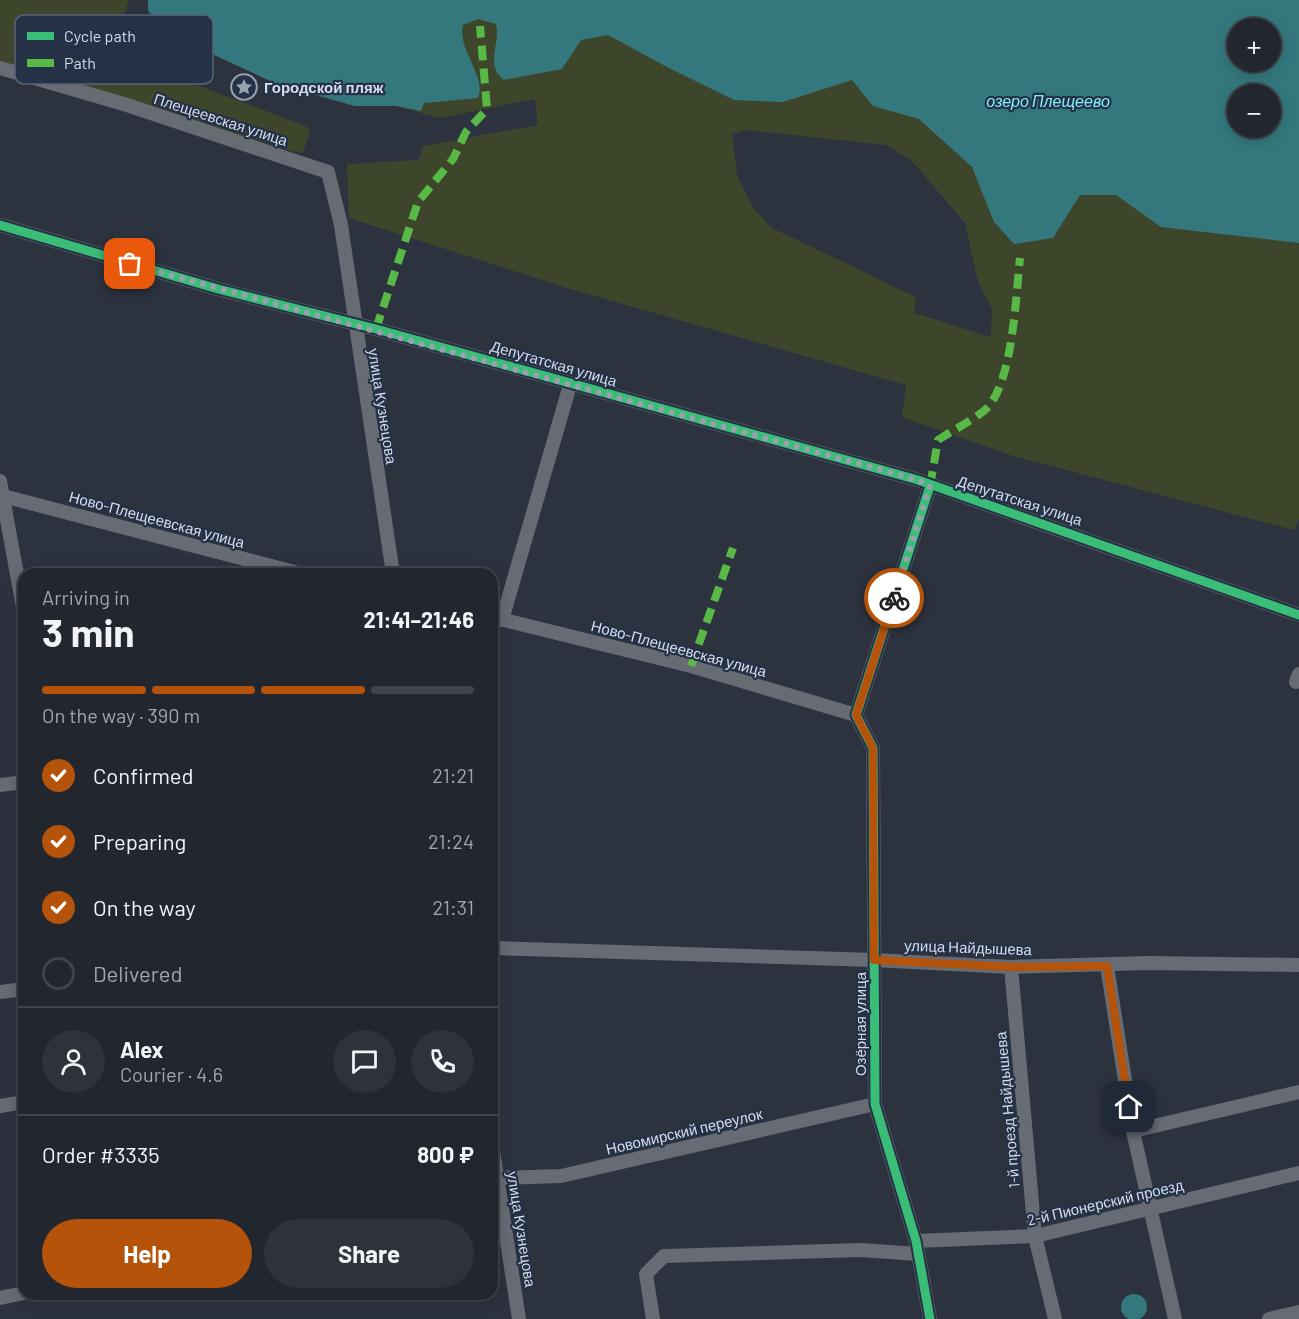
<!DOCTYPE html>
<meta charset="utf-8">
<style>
body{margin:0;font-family:Barlow,sans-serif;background:#2e323a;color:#f1f3f6;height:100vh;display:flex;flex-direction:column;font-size:22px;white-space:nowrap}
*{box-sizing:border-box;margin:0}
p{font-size:20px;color:#a2a5aa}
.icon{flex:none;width:33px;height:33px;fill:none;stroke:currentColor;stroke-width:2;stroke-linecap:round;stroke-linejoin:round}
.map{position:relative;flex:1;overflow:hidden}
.sheet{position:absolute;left:18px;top:568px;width:480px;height:732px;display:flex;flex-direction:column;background:#22262e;border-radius:18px;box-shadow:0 3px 15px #0003,0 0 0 2px #3f434a}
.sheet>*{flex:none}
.controls{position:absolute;left:1227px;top:18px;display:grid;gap:12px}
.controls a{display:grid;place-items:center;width:54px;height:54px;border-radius:50%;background:#22262e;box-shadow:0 3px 15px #0003,0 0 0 2px #3f434a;font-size:30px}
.pin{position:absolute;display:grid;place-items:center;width:51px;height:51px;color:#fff;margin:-26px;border-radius:12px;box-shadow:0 3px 9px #0006}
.courier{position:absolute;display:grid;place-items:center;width:60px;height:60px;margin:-30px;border:4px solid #b45309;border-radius:50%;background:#fff;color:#222;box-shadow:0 2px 8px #0007}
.headline em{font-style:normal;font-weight:700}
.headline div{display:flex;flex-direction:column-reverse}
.headline{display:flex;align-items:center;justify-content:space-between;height:102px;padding:0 24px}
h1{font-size:39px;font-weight:700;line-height:45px}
.bar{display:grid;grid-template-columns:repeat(4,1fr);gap:9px 6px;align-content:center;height:72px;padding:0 24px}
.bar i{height:8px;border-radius:4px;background:#3f434a}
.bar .current{background:#b45309}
.bar p{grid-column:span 4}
.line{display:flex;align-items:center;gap:15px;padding:0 24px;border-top:2px solid #3f434a}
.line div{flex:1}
.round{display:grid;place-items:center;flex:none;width:63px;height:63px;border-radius:32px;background:#2e323a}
ol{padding:0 24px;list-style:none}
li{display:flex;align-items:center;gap:18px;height:66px}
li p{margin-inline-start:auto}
li .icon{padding:6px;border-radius:50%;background:#b45309;color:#fff;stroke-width:4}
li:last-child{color:#a2a5aa}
li i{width:33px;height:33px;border:3px solid #3f434a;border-radius:50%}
.primary-button{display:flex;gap:12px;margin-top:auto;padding:12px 24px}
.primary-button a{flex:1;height:69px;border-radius:36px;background:#b45309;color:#fff;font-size:24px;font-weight:700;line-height:69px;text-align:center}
.primary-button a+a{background:#2e323a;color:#f1f3f6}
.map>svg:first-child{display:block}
.green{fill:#3d462b;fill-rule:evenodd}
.water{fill:#34787d;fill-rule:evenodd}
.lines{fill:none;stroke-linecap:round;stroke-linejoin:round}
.minor{stroke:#666b74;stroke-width:14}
.quiet{stroke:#58b947;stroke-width:8;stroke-dasharray:15 8;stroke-linecap:butt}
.cycleway-casing{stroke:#253146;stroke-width:13}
.cycleway{stroke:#3abd76;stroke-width:9}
.done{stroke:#9aa1ae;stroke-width:6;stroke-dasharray:0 10.8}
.route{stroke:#b45309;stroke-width:8}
.labels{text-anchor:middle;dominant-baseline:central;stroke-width:4.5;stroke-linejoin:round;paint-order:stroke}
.poi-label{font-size:15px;font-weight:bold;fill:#d4dcea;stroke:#253146;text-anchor:start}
.street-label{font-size:15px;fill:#d4dcea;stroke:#253146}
.water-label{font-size:16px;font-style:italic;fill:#81f1f7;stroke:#253146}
.key{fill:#253146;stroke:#5a6477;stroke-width:1.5}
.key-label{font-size:16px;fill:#d4dcea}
</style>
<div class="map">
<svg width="1299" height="1319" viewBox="0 0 1299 1319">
<rect width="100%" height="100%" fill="#2d333e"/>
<g class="green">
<path d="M0,0H129L123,19L128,21L130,14L148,19L146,27L149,28L138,63L306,126L310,132L304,150L300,153L0,65Z"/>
<path d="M148,0H1299V519L1294,530L1013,456L902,417L906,385L567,288L349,218L347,164L419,160L423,146L538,125L535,99L440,118L396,106H355L310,94L277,84L175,37L154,22L148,10ZM1238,28H1270V62H1238ZM1238,94H1270V128H1238ZM745,130L887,145L912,161L965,223L978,282L992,309L991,337L914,313L916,297L772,228L753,208L737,175L732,134Z"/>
</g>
<g class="water">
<path d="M148,0H1299V243L1161,227L1116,195H1080L1053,238L1014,244L994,222L972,167L919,119L873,106L852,80L783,102L734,100L667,67L608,35L581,40L562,69L504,80C484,64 501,44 496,24L478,19L463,25C457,50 487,76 478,98L424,103L421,111L396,106H355L277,84L175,37L158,26L148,10ZM1238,28H1270V62H1238ZM1238,94H1270V128H1238Z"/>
<circle cx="1134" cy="1307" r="13"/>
</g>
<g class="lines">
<g class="minor">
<path d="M0,68L127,105L328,172L341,225L393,574"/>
<path d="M0,225L218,289L376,329L918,480L1299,615"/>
<path d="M0,481L24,613"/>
<path d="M3,496L302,574"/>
<path d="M492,617L691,666L856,715"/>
<path d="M502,620L570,385"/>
<path d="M1296,682L1299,674"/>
<path d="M0,785L24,782"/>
<path d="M492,948L874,960L1011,967L1149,963L1299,965"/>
<path d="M1107,966L1133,1131L1175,1319"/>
<path d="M1011,967L1035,1236L1055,1319"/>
<path d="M0,992L24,989"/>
<path d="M0,1106L24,1102"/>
<path d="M1133,1131L1299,1092"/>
<path d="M492,1144L519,1319"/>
<path d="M498,1178L561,1176L875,1104"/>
<path d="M916,1241L1035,1236L1299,1173"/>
<path d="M0,1298L24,1293"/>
<path d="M653,1319L646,1274L664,1256L861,1250L918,1254"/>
<path d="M930,1319L916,1241L875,1104L873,748L856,715L930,486"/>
<path d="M1269,1319L1299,1312"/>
</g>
<g class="quiet">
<path d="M376,329L418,202L453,159L466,132L487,109L480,26"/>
<path d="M930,486L938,440C953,430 972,421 985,410C1013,385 1016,294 1020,258"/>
<path d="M691,666L733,548"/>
</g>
<g class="cycleway-casing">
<g id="cycleway">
<path d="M0,225L218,289L376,329L918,480L1299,615"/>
<path d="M930,1319L916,1241L875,1104L873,748L856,715L930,486"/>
</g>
</g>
<use href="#cycleway" class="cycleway"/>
</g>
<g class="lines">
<path class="done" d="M130,264L918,480L930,486L894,598"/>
<path class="route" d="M894,598L856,715L873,748L874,960L1011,967L1107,966L1129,1107"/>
</g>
<defs>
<g id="sight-ring" transform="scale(1.35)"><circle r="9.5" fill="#253146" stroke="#9aa1ae" stroke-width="1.5"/><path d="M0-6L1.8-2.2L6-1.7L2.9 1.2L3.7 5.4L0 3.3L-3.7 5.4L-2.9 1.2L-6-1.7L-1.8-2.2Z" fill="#9aa1ae"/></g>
</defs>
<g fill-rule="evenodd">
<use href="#sight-ring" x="244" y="87"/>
</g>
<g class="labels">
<g class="poi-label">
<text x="264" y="87">Городской пляж</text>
</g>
<g class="street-label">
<text transform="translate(221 119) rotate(18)">Плещеевская улица</text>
<text transform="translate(554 363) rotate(16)">Депутатская улица</text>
<text transform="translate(383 406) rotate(81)">улица Кузнецова</text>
<text transform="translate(1020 500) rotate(18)">Депутатская улица</text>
<text transform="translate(157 519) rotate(15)">Ново-Плещеевская улица</text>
<text transform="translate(679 648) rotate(15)">Ново-Плещеевская улица</text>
<text transform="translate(968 947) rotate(2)">улица Найдышева</text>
<text transform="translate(860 1024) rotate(-90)">Озёрная улица</text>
<text transform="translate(1007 1110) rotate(-95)">1-й проезд Найдышева</text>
<text transform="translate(684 1131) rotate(-13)">Новомирский переулок</text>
<text transform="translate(1105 1202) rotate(-13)">2-й Пионерский проезд</text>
<text transform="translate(522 1229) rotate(81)">улица Кузнецова</text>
</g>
<g class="water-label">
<text x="1048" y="100">озеро Плещеево</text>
</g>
</g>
<rect x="15" y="15" width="198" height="69" rx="9" class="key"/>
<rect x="27" y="32" width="27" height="8" fill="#3abd76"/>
<rect x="27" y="59" width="27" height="8" fill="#58b947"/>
<g class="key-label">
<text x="64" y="42">Cycle path</text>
<text x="64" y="69">Path</text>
</g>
</svg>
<div class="controls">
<a>+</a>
<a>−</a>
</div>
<div class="pin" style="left:130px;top:264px;background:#ea580c"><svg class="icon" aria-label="bag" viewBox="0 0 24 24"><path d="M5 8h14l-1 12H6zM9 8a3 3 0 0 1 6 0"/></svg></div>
<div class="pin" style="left:1129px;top:1107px;background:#1f2937"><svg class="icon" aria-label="home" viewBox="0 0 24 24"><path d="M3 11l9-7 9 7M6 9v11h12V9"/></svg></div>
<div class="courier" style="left:894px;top:598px"><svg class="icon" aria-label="bike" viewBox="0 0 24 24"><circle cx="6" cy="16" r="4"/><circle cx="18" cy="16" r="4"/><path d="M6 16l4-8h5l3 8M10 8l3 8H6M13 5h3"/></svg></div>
<section class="sheet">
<div class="headline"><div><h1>3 min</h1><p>Arriving in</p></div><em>21:41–21:46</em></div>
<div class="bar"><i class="current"></i><i class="current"></i><i class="current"></i><i></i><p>On the way · 390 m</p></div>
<ol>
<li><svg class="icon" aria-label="check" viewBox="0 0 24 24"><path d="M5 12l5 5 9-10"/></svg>Confirmed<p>21:21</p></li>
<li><svg class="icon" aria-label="check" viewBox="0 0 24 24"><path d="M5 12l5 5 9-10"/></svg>Preparing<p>21:24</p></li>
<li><svg class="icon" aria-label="check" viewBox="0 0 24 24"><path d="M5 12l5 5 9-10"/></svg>On the way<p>21:31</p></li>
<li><i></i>Delivered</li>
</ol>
<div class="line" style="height:108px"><a class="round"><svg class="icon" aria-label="person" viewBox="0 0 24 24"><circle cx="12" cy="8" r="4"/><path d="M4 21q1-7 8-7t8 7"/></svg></a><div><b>Alex</b><p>Courier · 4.6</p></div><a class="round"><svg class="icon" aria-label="chat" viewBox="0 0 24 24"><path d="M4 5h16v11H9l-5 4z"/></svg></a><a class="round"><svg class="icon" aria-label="phone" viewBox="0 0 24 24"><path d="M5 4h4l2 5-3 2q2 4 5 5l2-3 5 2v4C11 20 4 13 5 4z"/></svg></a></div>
<div class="line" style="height:78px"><div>Order #3335</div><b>800 ₽</b></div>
<div class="primary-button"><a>Help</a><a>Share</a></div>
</section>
</div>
